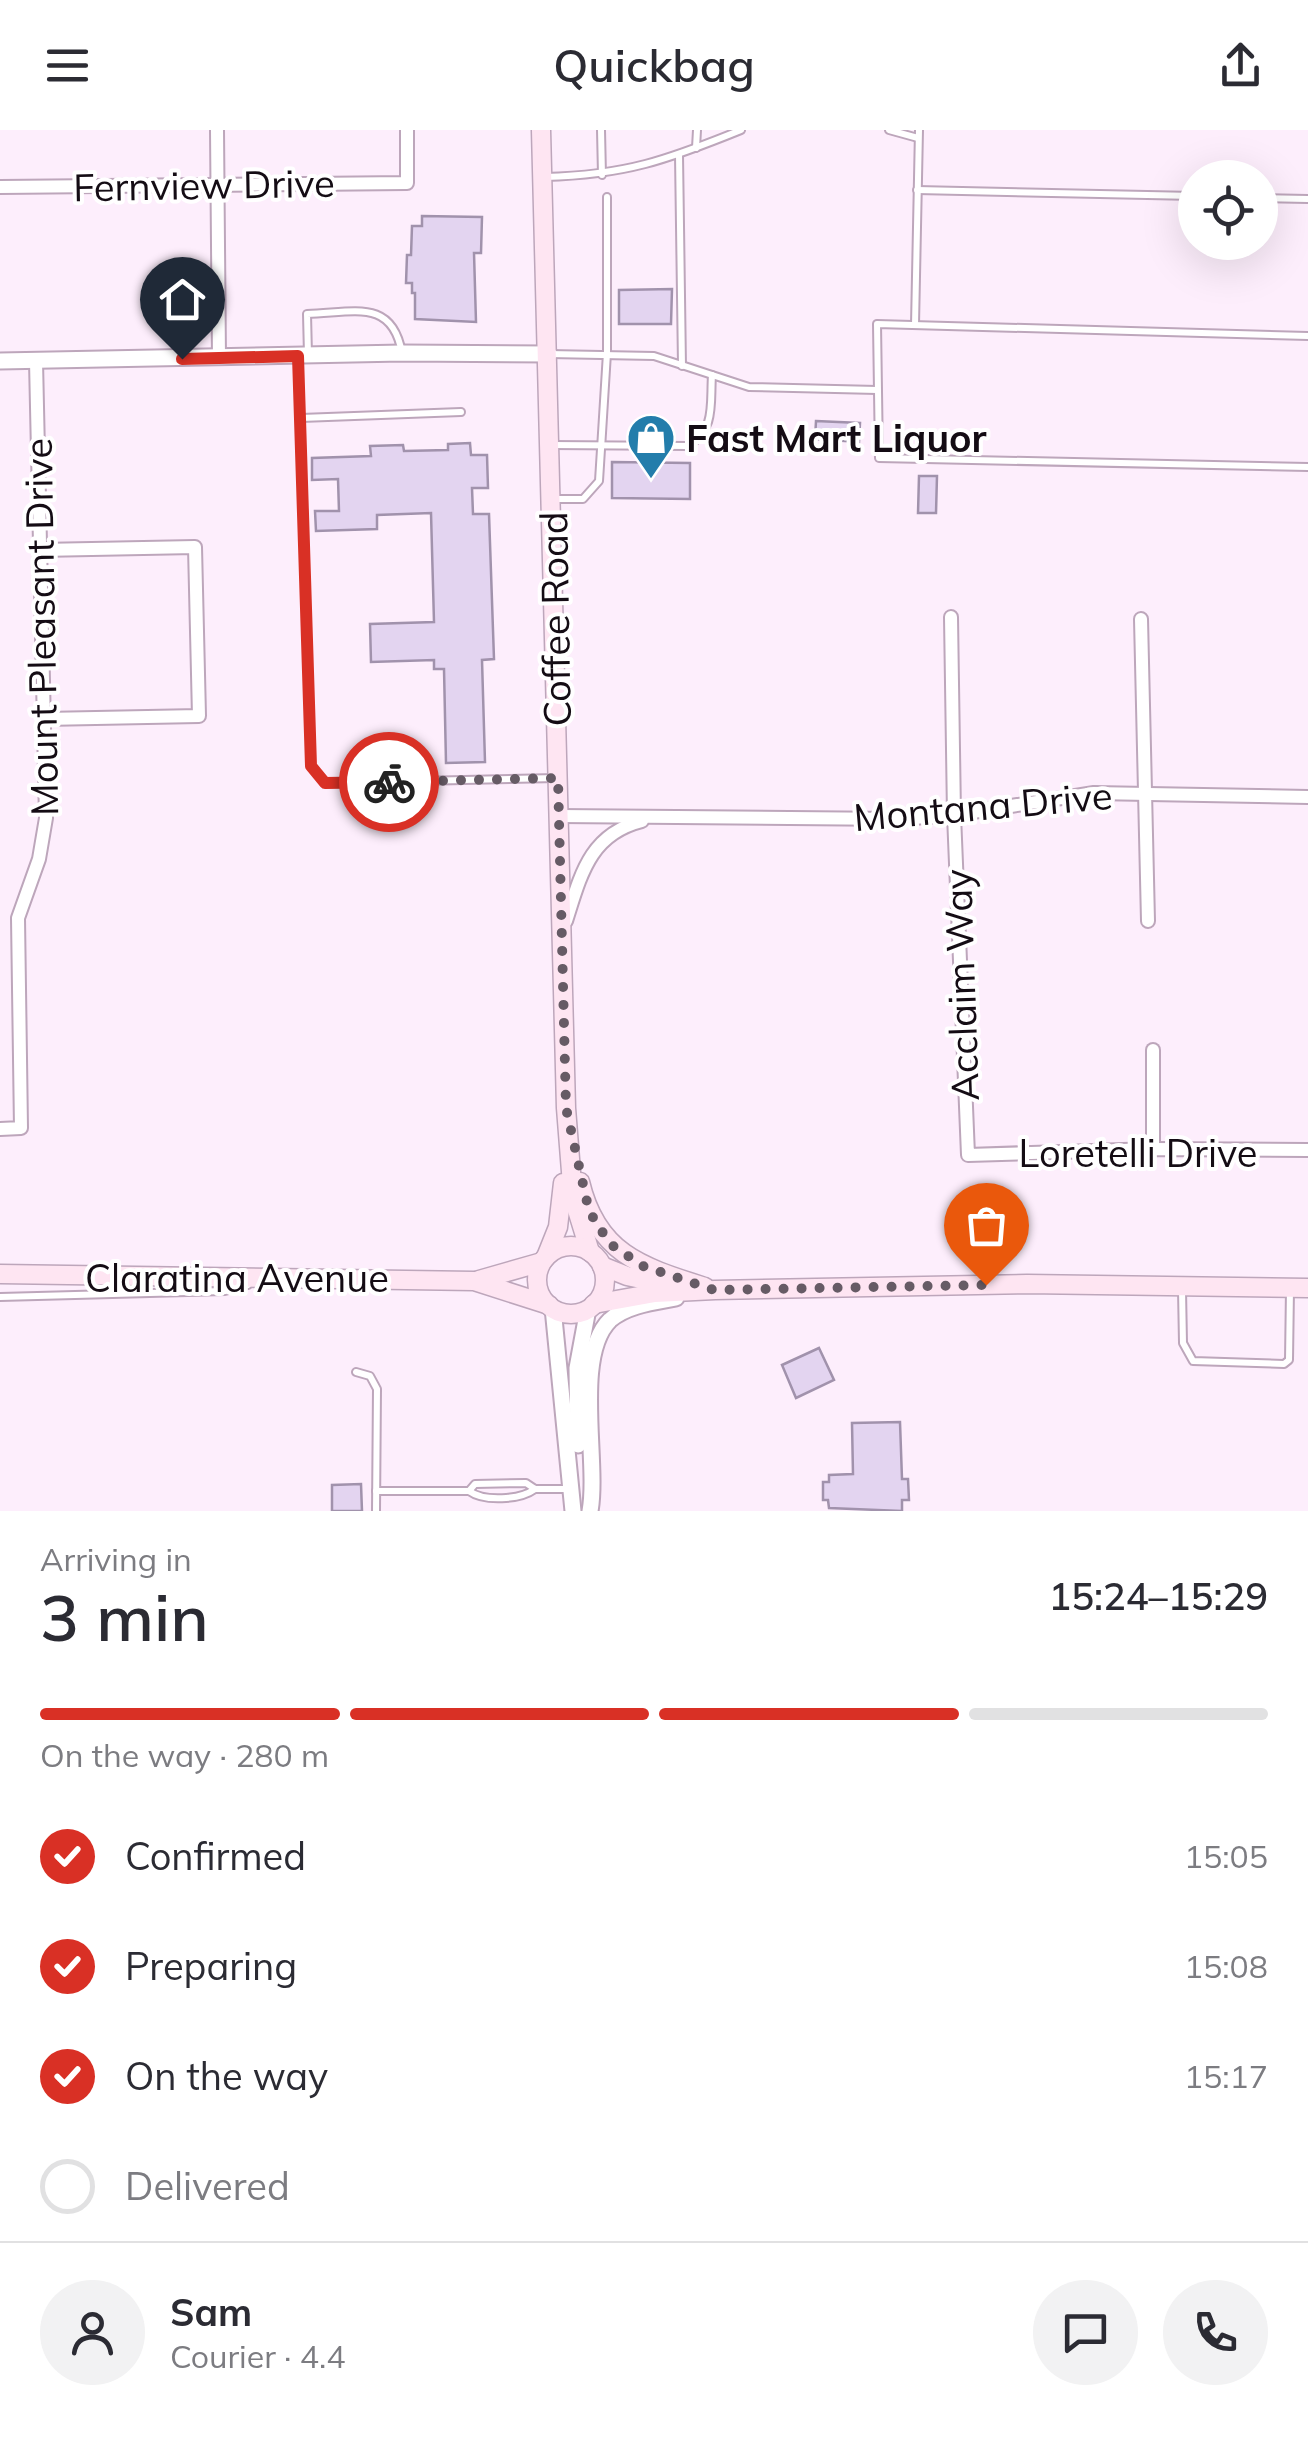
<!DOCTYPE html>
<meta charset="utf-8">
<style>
body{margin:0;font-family:Mulish,sans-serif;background:#f2f2f3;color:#2b2b33;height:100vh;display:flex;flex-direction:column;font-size:38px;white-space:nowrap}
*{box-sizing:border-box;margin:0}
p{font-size:32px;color:#7c7c81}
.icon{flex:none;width:55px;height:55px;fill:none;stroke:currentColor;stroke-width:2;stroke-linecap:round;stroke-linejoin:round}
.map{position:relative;height:1381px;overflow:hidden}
.panel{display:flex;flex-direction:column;background:#fff;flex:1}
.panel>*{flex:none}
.controls{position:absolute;left:1178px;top:30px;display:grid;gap:20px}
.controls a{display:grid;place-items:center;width:100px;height:100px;border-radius:50%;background:#fff;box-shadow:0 10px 40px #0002;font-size:50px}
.pin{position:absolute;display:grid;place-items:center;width:85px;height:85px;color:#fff;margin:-102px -42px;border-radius:50% 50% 50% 0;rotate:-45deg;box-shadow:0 0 10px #0007}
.pin .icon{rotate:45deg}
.courier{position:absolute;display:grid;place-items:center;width:100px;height:100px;margin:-50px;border:8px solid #d93025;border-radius:50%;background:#fff;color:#222;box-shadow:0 2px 12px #0007}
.head em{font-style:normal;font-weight:600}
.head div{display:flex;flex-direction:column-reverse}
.head{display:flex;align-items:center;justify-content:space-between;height:170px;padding:0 40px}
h1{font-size:65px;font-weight:600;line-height:75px}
.bar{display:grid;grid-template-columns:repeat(4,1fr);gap:15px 10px;align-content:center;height:120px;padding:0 40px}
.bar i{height:12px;border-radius:8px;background:#e1e1e2}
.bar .current{background:#d93025}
.bar p{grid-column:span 4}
.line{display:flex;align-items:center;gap:25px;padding:0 40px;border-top:2px solid #e1e1e2}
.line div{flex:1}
.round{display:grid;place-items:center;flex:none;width:105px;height:105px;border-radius:52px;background:#f2f2f3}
ol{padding:0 40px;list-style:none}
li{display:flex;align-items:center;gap:30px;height:110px}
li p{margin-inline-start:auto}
li .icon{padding:10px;border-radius:50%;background:#d93025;color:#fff;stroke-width:4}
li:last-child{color:#7c7c81}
li i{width:55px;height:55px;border:5px solid #e1e1e2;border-radius:50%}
header{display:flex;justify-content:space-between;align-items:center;height:130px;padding:0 40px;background:#fff;font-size:45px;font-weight:600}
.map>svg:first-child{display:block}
.building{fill:#e3d4f0;stroke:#a192ac;stroke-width:2.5}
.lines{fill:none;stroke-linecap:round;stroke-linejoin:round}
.service-casing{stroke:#bda6bb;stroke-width:10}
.minor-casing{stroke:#bda6bb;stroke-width:16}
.tertiary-casing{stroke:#bda6bb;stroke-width:19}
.secondary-casing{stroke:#bda6bb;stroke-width:21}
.service{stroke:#fff;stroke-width:6}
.minor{stroke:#fff;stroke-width:12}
.tertiary{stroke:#fff;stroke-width:15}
.secondary{stroke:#fee5f2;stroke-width:18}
.done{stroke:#665b65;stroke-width:10;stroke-dasharray:0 18}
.route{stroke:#d93025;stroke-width:12}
.labels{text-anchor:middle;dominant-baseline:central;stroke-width:8;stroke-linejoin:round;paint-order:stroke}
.street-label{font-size:38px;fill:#140c14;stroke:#fff}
.poi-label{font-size:38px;font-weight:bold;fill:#140c14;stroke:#fff;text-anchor:start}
</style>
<header><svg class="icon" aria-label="menu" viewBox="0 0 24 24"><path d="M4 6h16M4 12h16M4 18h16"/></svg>Quickbag<svg class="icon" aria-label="share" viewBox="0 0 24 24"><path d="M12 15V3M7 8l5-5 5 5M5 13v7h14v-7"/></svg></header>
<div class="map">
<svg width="1308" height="1381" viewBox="0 0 1308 1381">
<rect width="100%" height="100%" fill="#fdeefc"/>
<g class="building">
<path d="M422,86L482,87L481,123H474L476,192L415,189V163H412V153H406L407,125H411L412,96H422Z"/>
<path d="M672,159L671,194H619V160Z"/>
<path d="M816,291L860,293L859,312L815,309Z"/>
<path d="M470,313L471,325H487L488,358H472L473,384H489L494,529L482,530L485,632L446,633L444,539H434V530L371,532L370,494L434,492L431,383L377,385V399L316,401L315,381H339L338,349L312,350V328L371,326L370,316L403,315L404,321L448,320V314Z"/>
<path d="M612,332L690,333V369L612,368Z"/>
<path d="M919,346H937L936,383H918Z"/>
<path d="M819,1218L834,1250L796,1268L782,1235Z"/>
<path d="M900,1292L902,1349H908L909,1370H902V1381L829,1378L828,1370H823V1352H829V1345L853,1344L852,1293Z"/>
<path d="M361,1354L362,1381H332V1355Z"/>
</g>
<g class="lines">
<g class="service-casing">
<g id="service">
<path d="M601,0L602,45"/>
<path d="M889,0L918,8"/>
<path d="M696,18L697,0"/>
<path d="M679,25L682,236"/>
<path d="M545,47C625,45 667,30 741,0"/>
<path d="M917,60L1195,66"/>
<path d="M1260,68L1308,69"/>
<path d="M915,195L919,0"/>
<path d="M1308,206L877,194L879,328L1308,337"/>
<path d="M549,224L654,226L749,257L877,260"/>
<path d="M308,225L307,184C352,183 392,167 402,223"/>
<path d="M298,227L311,636L325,653L557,648"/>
<path d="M301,288L461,282"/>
<path d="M551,315L688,316C716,299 710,275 712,245"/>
<path d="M553,369H583L599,351L607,223V67"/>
<path d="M1182,1160L1183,1213L1193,1231L1284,1234L1289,1230L1290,1159"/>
<path d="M0,1167L225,1161L248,1155"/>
<path d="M356,1242L370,1246L377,1259L376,1381"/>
<path d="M376,1361H469C484,1372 520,1370 535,1359"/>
<path d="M469,1361L475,1354L526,1353L535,1359H568"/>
</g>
</g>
<g class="minor-casing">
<g id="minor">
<path d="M217,0L219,228"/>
<path d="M0,57L407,53V0"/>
<path d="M40,420L195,417L199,586L44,589"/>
<path d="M951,487L954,685L968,1025L1153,1019L1308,1020"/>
<path d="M1141,489L1148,791"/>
<path d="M559,686L899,689L954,685L1094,663L1308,667"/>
<path d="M566,791C581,744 590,704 642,691"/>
<path d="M1153,920V1019"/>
<path d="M0,999L21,998L18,788L39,729L46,688L36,231"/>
</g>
</g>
<g class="tertiary-casing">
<g id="tertiary">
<path d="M0,231L402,223L549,224"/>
<path d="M553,1178L573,1381"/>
<path d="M578,1315L577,1238L588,1179"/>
<path d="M590,1381C599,1332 573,1226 610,1190C627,1175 655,1172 676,1168"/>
</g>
</g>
<g class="secondary-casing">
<g id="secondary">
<path d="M541,0L566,978L573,1067L590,1122"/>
<path d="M580,1052C597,1124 642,1137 705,1157"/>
<circle cx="571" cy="1150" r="34"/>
<path d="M546,1127L558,1097L563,1053"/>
<path d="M602,1136L627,1146L669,1155"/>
<path d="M0,1144L474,1151L549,1175"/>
<path d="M479,1150L542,1132"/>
<path d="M594,1174L655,1163L715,1160L1027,1154L1308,1158"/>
</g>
</g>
<use href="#service" class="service"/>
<use href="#minor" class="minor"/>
<use href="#tertiary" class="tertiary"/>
<use href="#secondary" class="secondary"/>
</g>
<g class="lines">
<path class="done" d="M389,652L558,648L566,978L589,1081L610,1114L643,1136L714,1160L986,1155"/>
<path class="route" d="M182,229L298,226L311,636L325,653L389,652"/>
</g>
<defs>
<g id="shop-pin" transform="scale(2.5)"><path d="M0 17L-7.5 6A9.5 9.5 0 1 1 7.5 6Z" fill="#237dab" stroke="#fff"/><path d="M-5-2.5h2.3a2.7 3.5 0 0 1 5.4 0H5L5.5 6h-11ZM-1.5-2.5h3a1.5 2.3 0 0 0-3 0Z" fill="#fff"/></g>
</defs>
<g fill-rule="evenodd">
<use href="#shop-pin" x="651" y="308"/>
</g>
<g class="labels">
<g class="street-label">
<text transform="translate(204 55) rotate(-1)">Fernview Drive</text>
<text transform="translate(555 489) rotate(-91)">Coffee Road</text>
<text transform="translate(41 497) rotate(-91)">Mount Pleasant Drive</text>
<text transform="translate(983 676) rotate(-5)">Montana Drive</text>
<text transform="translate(961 855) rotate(-92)">Acclaim Way</text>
<text x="1138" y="1023">Loretelli Drive</text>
<text x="237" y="1148">Claratina Avenue</text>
</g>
<g class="poi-label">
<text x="686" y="308">Fast Mart Liquor</text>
</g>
</g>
</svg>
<div class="controls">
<a><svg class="icon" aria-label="locate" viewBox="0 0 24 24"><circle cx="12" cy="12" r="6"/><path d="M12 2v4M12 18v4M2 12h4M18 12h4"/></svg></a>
</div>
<div class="pin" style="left:986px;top:1155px;background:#ea580c"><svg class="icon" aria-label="bag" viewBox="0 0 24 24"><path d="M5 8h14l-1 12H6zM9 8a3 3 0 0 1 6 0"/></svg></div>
<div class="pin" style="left:182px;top:229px;background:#1f2937"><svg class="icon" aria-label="home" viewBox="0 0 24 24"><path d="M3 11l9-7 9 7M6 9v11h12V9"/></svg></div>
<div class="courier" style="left:389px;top:652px"><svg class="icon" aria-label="bike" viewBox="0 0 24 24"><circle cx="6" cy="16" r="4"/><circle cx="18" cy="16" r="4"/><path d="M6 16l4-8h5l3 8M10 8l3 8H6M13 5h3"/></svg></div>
</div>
<section class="panel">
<div class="head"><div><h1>3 min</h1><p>Arriving in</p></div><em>15:24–15:29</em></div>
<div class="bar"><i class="current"></i><i class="current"></i><i class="current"></i><i></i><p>On the way · 280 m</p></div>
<ol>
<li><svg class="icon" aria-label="check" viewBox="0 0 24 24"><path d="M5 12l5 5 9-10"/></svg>Confirmed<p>15:05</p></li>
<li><svg class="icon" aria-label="check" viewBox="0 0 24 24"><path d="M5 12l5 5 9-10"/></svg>Preparing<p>15:08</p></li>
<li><svg class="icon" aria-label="check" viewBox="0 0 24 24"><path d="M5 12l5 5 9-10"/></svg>On the way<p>15:17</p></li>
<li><i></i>Delivered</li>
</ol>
<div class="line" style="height:180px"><a class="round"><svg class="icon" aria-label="person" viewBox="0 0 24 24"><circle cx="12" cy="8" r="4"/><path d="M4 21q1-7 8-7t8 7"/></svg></a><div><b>Sam</b><p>Courier · 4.4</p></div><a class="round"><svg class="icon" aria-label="chat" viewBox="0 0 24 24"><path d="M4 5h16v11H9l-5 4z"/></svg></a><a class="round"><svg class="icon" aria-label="phone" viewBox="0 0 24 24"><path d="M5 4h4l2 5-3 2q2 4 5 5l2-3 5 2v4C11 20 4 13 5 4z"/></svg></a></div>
</section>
